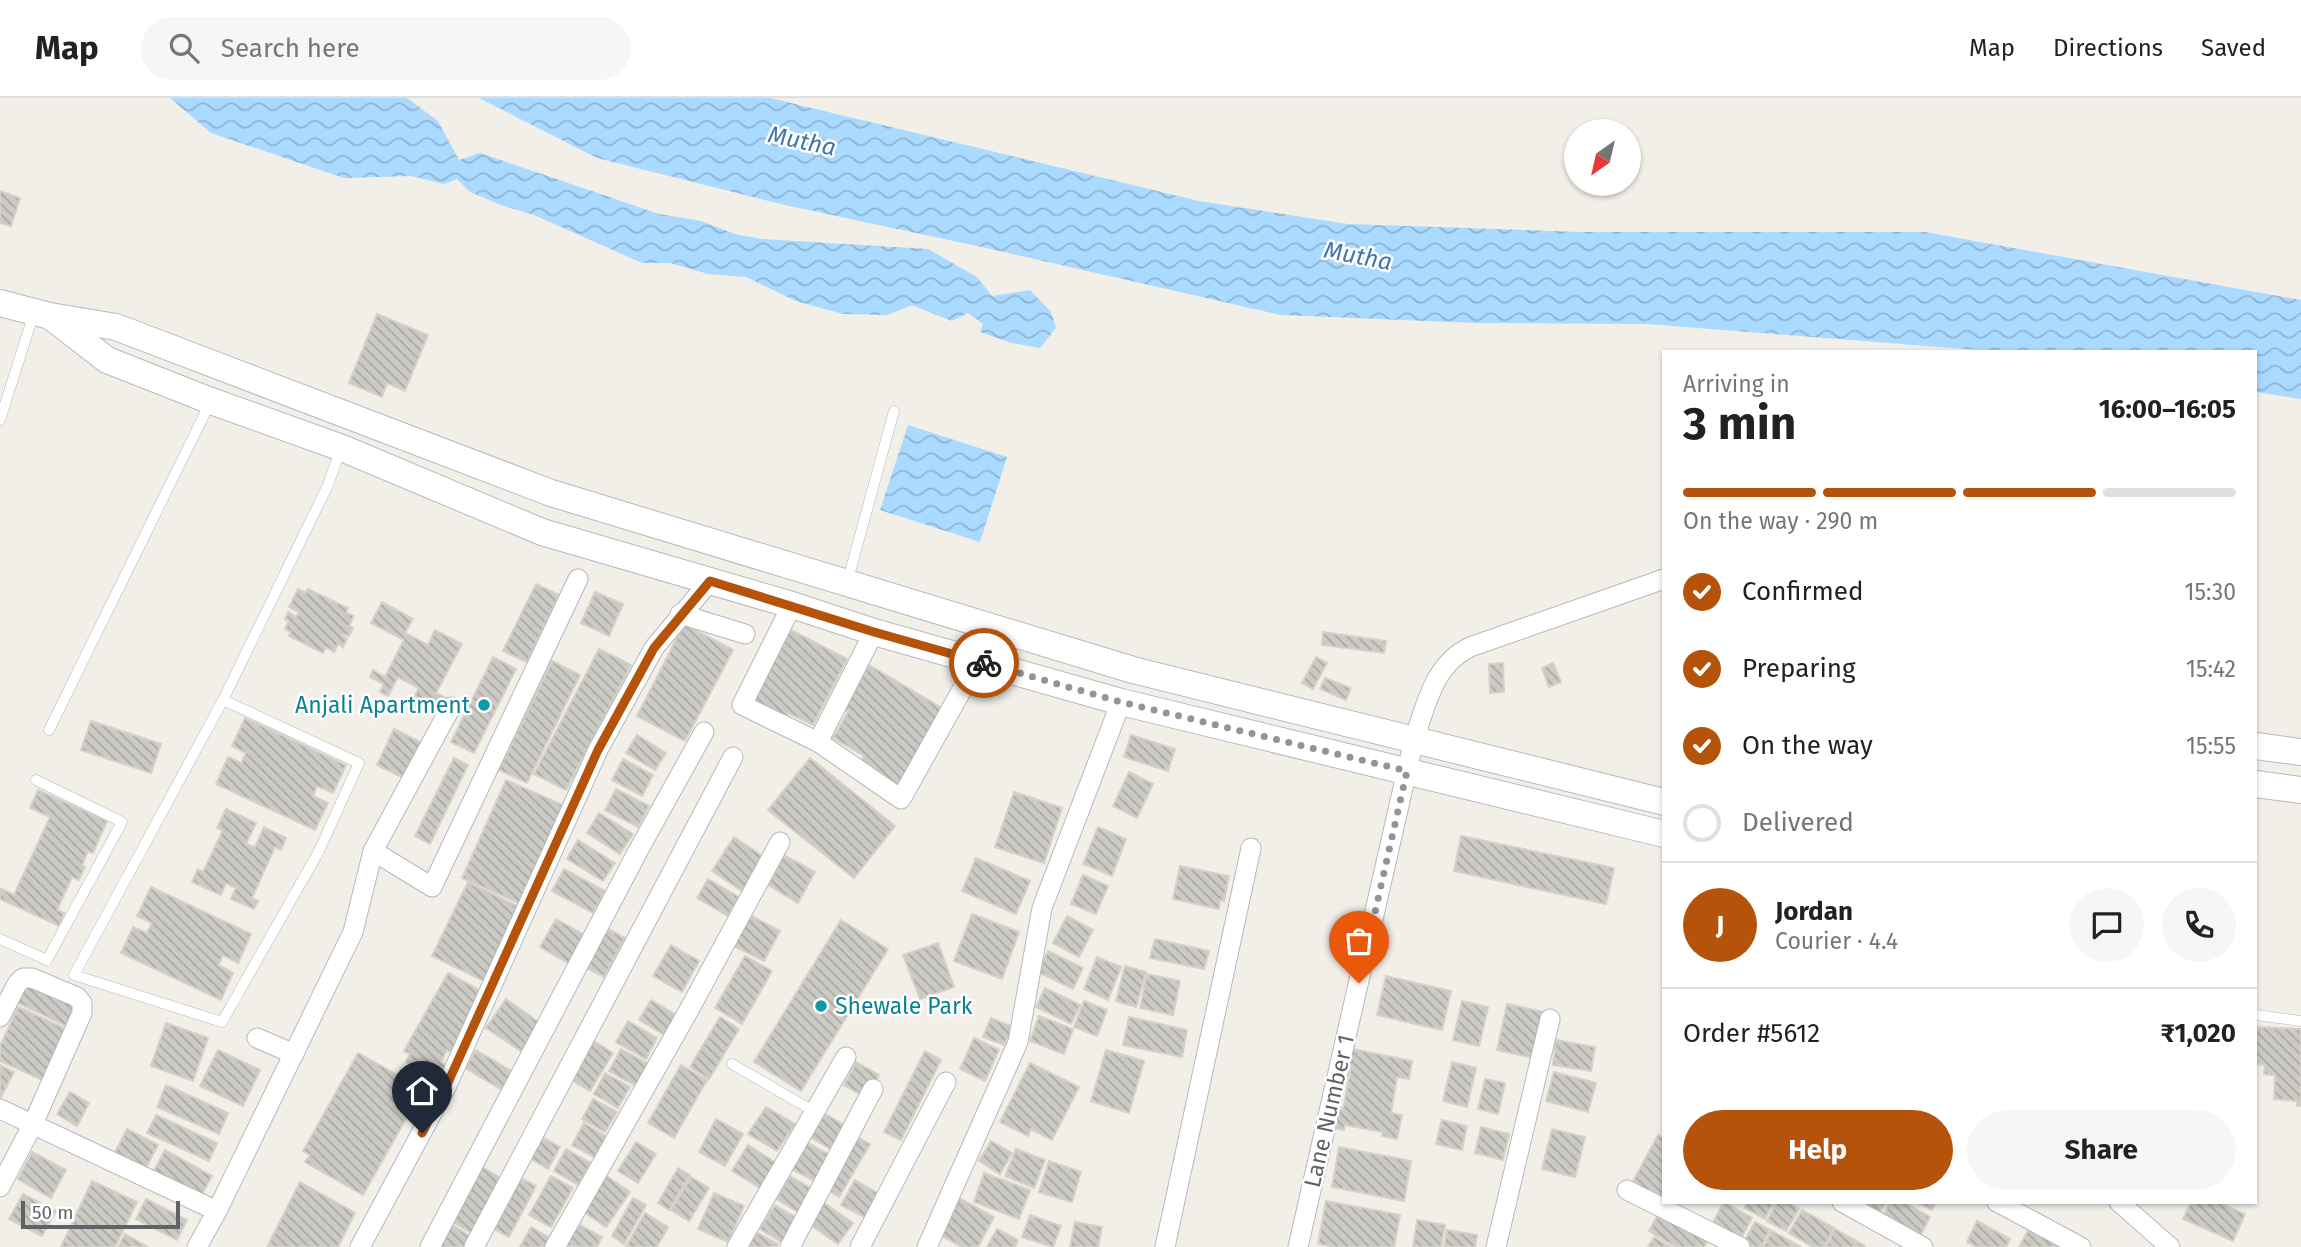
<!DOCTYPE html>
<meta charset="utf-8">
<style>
body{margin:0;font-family:"Fira Sans",sans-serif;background:#f6f6f6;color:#222;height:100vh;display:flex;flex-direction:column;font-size:26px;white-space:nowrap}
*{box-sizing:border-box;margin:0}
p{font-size:23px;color:#767676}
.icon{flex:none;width:38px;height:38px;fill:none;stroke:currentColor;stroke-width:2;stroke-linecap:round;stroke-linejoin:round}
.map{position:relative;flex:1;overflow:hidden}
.side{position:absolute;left:1662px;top:252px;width:595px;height:854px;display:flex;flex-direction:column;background:#fff;border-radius:0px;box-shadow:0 2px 5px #0004}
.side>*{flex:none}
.needle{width:46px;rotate:214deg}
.fabs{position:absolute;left:1564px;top:21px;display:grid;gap:14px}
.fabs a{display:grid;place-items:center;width:77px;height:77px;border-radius:50%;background:#fff;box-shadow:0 2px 5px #0004;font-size:35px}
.scale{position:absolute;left:21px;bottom:18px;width:159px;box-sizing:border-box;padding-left:7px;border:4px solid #5f6368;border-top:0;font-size:19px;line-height:24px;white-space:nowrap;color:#5f6368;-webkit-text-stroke:5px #fff;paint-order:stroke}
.pin{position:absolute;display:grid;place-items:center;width:60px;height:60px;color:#fff;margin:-72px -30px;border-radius:50% 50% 50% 0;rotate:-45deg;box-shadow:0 0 7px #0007}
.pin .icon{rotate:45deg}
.courier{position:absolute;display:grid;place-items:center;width:70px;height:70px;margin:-35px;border:5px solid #b45309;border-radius:50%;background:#fff;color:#222;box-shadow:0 2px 9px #0007}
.headline em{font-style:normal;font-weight:700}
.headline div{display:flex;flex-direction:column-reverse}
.headline{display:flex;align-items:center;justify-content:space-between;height:119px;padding:0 21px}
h1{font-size:46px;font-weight:700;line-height:52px}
.bar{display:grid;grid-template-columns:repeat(4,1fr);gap:10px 7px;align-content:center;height:84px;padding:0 21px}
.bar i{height:9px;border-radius:5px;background:#e0e0e0}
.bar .current{background:#b45309}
.bar p{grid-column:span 4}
.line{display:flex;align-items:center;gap:18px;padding:0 21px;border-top:2px solid #e0e0e0}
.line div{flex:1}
.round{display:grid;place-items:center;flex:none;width:74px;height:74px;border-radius:37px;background:#f6f6f6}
ol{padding:0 21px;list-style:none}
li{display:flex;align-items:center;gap:21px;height:77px}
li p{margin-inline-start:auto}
li .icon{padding:7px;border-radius:50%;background:#b45309;color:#fff;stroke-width:4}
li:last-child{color:#767676}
li i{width:38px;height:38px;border:4px solid #e0e0e0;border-radius:50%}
.cta{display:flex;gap:14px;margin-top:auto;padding:14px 21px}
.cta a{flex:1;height:80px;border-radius:42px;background:#b45309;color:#fff;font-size:28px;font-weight:700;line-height:80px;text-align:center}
.cta a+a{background:#f6f6f6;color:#222}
header{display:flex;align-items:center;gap:42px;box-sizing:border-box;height:98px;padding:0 35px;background:#fff;border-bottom:2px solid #e0e0e0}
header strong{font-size:33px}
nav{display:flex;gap:38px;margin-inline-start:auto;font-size:24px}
.search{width:490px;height:63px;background:#f6f6f6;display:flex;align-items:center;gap:18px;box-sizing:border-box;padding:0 24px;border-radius:38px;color:#767676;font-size:26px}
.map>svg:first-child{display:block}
.water{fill:url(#water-waves)}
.building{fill:url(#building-back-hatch);stroke:#d6d1c6;stroke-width:2}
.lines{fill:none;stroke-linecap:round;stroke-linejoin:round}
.lane-casing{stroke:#b5b8bc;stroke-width:11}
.street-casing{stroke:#b5b8bc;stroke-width:21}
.secondary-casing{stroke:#b6babf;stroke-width:28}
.lane{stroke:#fff;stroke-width:10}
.street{stroke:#fff;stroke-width:19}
.secondary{stroke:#fff;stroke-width:26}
.done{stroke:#929495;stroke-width:7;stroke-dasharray:0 12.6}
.route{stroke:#b45309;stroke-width:9}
.culture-dot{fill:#0f9aa8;stroke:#fff;stroke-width:2.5}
.labels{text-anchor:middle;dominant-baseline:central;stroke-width:5;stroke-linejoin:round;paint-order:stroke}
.culture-label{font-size:23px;fill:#0d838f;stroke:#fff;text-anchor:end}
.street-label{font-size:23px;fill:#5f6368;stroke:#fff}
.water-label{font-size:24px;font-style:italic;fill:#4174aa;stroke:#fff}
</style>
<header>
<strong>Map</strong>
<div class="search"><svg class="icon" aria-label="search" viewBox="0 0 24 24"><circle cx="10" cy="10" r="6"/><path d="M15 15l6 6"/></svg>Search here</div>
<nav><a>Map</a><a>Directions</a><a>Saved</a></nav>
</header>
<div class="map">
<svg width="2301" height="1149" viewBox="0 0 2301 1149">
<defs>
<pattern id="water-waves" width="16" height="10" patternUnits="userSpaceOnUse" patternTransform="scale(1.75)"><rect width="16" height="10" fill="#aadaff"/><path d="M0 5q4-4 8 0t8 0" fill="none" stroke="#8eb4d2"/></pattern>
<pattern id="building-back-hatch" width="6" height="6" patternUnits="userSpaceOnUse" patternTransform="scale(1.75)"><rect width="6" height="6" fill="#cccac5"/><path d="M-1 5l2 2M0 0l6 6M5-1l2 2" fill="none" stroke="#a9a8a4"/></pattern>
</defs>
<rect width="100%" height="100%" fill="#f1efe8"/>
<g class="water">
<path d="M170,0H407L438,23L459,62L480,55L659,116L701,123L735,136L762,141L928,151L977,179L992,198L1030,192L1051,214L1056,230L1040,250L1011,245L980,234L983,226L968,215L952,223L912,207L887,217L843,216L796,203L746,179L708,176L670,165H642L534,117L501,107L470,94L457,81L444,86L411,78L344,80L211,35Z"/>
<path d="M479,0H770L1199,103L1348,126L1582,134H1925L2301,202V301L2256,294V254H2003L1647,226L1476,225L1281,217L991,151L785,107L597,60Z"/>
<path d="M908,327L1007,359L980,444L880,412Z"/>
</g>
<g class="building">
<path d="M0,93L20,100L11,128L0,125Z"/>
<path d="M377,216L428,237L405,293L387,285L382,299L349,285Z"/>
<path d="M536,486L559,497L527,564L503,553Z"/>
<path d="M298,491L306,495L308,491L348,510L346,515L354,518L349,528L353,530L349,538L343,536L342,538L347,541L343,549L338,546L334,554L326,549L323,555L289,538L291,534L285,531L289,523L285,521L288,514L296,519L299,514L289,509Z"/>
<path d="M595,494L623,506L609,538L581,525Z"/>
<path d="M382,504L413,521L405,535L428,547L435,532L462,546L436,595L448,601L440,617L422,607L420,611L410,606L419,590L398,579L388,598L380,594L384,586L370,579L373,572L385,579L404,542L371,525Z"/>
<path d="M684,526L733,552L685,643L637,618Z"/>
<path d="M785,529L847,561L813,627L788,615L786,619L749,600Z"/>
<path d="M1323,534L1386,543L1384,555L1322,547Z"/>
<path d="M599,551L631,567L566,692L534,676Z"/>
<path d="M493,559L516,571L474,655L451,644Z"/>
<path d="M1316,559L1327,565L1313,591L1302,585Z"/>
<path d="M552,563L580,577L527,685L499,672Z"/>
<path d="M1503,565L1504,594L1490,595L1489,566Z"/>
<path d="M1553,565L1561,584L1549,589L1542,570Z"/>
<path d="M869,567L947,613L900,694L858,669L864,658L833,640L848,614L844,611Z"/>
<path d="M1325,580L1351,590L1346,602L1320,591Z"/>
<path d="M245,620L346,667L333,695L317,688L313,698L328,705L315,732L216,686L228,659L241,665L246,655L232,648Z"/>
<path d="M91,623L161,646L151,675L81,652Z"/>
<path d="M394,631L422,645L405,681L377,667Z"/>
<path d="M637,637L666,655L655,672L626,655Z"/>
<path d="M1131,637L1175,651L1168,673L1124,659Z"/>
<path d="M454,660L468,667L430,746L415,738Z"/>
<path d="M810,660L895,728L854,780L768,712Z"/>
<path d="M623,661L653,677L642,698L612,682Z"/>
<path d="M1129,674L1153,686L1137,720L1113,708Z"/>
<path d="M506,682L565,708L521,806L462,780Z"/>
<path d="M616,691L649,708L638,729L605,712Z"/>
<path d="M38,692L107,723L93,755L88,753L82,767L85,769L79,782L72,779L57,812L64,815L59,828L0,801V790L14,797L50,719L30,710Z"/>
<path d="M1014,694L1062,710L1044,765L995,749Z"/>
<path d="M226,711L256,725L246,746L255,749L264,729L286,740L281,752L275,749L252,800L258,803L254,811L231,801L236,790L226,785L221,797L192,784L198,771L203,774L223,732L217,730Z"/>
<path d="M599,715L633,736L620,756L587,735Z"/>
<path d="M1098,729L1126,741L1112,778L1083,766Z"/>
<path d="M1461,738L1614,770L1606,806L1454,773Z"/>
<path d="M734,739L764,759L742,793L712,773Z"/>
<path d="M578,742L615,765L603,783L567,761Z"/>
<path d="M784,757L815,774L798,805L768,787Z"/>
<path d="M976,760L1030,783L1016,816L962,793Z"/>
<path d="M1180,768L1229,778L1224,803L1220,802L1219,811L1173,801Z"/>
<path d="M564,771L605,793L593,815L552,793Z"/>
<path d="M1083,777L1108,788L1096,816L1071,806Z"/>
<path d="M708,781L739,799L728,818L697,800Z"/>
<path d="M468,784L525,812L490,886L432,858Z"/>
<path d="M151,789L251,836L238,865L223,857L218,867L233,875L221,902L121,855L133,829L147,835L152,825L137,818Z"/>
<path d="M972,816L1019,834L1002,881L954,863Z"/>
<path d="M750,817L780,833L764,863L734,848Z"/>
<path d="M1067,818L1093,832L1079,859L1053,845Z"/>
<path d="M556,821L586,838L570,866L540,849Z"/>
<path d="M841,822L888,851L801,993L754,964Z"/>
<path d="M605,829L625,840L604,879L583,868Z"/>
<path d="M1155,841L1209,853L1204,871L1150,860Z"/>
<path d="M938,845L954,889L920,901L903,857Z"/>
<path d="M671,847L699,863L682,894L653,878Z"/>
<path d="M1048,853L1083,870L1073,891L1038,874Z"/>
<path d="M745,858L772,873L742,926L715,910Z"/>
<path d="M1097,859L1121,869L1108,902L1084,891Z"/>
<path d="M1125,868L1146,874L1136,909L1116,903Z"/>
<path d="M448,875L488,897L454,956L447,952L441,964L448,968L439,983L406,964L410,956L404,953Z"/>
<path d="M1147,876L1180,883L1173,917L1140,910Z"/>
<path d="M1386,878L1451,893L1442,932L1377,917Z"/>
<path d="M28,881L78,906L66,928L16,904Z"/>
<path d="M1045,890L1080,907L1071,926L1036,909Z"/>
<path d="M506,901L540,925L521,953L486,930Z"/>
<path d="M651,902L680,919L668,939L639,922Z"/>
<path d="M1084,903L1107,912L1097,938L1074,929Z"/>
<path d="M1462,903L1488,909L1479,948L1453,942Z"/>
<path d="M1507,906L1544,914L1534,960L1497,952Z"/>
<path d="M18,909L73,934L49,985L0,963V948Z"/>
<path d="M1039,918L1073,931L1064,956L1030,943Z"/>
<path d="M720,919L739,931L709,981L690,969Z"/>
<path d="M1129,919L1187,932L1182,959L1123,947Z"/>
<path d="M991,920L1018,931L1013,941L1007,940L1004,947L983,939Z"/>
<path d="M628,923L657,940L646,961L616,944Z"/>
<path d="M166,925L208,940L193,983L151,968Z"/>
<path d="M2256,929L2301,931V1008H2297V1003L2274,1001L2275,977L2264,976L2265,967L2256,966Z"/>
<path d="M974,940L999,952L985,983L960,971Z"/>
<path d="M1556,942L1595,949L1591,973L1553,967Z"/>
<path d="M594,943L613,955L590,993L571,982Z"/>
<path d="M1348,950L1412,963L1409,981L1397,979L1391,1015L1402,1017L1397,1041L1382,1038L1383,1034L1345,1027L1344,1032L1333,1030L1336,1011L1343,1012L1351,969L1344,968Z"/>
<path d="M621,951L648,966L636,988L609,973Z"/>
<path d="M218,952L260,972L243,1008L200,988Z"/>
<path d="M476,952L513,974L502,992L465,970Z"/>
<path d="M1106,952L1144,963L1129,1015L1091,1003Z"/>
<path d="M925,953L941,962L901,1042L884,1034Z"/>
<path d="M358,955L423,991L363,1097L305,1064L310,1057L303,1053Z"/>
<path d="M856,964L879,977L867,1000L844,987Z"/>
<path d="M1452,964L1476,970L1467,1009L1443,1003Z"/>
<path d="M1030,965L1079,989L1052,1042L1031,1031L1028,1038L1000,1024Z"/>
<path d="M0,967L14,974L0,1001Z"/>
<path d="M681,967L707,982L674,1040L648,1025Z"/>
<path d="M1554,974L1596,985L1588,1014L1546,1003Z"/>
<path d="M605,975L630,989L618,1010L594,996Z"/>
<path d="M1485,981L1505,985L1498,1016L1478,1011Z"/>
<path d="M166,987L228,1015L219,1036L157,1009Z"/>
<path d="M70,994L89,1005L77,1028L57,1016Z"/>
<path d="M593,1001L617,1014L605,1034L582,1021Z"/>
<path d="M766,1009L795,1026L777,1053L748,1036Z"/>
<path d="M822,1014L846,1028L832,1052L808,1038Z"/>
<path d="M156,1017L217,1045L209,1063L147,1035Z"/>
<path d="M716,1021L743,1036L725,1068L699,1054Z"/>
<path d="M1442,1022L1467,1028L1462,1052L1436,1046Z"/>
<path d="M584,1025L612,1042L601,1063L572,1047Z"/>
<path d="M1481,1029L1509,1036L1503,1062L1475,1055Z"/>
<path d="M127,1031L158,1047L145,1072L114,1056Z"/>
<path d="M1552,1031L1585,1039L1575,1079L1542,1071Z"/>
<path d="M854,1037L870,1046L839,1099L824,1090Z"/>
<path d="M1658,1037L1664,1040V1104L1631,1087Z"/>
<path d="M540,1038L560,1049L548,1071L528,1059Z"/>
<path d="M804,1043L830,1057L816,1084L790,1070Z"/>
<path d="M991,1043L1012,1055L1000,1076L979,1063Z"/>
<path d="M636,1044L656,1056L638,1085L618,1073Z"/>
<path d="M748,1047L776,1065L760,1090L732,1073Z"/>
<path d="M1339,1049L1411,1063L1404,1103L1332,1089Z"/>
<path d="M566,1051L591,1065L578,1087L554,1073Z"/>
<path d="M1016,1051L1045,1062L1034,1090L1005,1078Z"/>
<path d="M165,1052L212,1078L200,1100L153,1074Z"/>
<path d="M32,1054L66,1072L51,1100L18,1081Z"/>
<path d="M1049,1063L1081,1074L1072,1104L1039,1094Z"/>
<path d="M479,1067L504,1082L473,1136L448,1121Z"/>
<path d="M678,1070L690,1077L669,1112L658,1105Z"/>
<path d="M984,1075L1030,1092L1019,1121L974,1104Z"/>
<path d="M605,1077L630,1094L606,1129L581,1112Z"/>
<path d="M551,1078L573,1090L551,1129L529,1117Z"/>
<path d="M790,1078L814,1092L800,1115L776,1101Z"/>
<path d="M691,1079L709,1090L689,1123L671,1112Z"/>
<path d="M521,1080L536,1088L509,1139L494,1131Z"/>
<path d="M855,1082L879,1096L866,1120L841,1107Z"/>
<path d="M92,1083L137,1104L115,1149H61Z"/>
<path d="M300,1084L355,1115L338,1149H267Z"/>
<path d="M714,1095L744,1108L728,1144L698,1131Z"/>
<path d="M23,1096L56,1113L42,1138L9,1121Z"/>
<path d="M957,1099L994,1119L978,1149H962L938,1136Z"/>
<path d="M633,1100L646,1107L624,1146L612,1138Z"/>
<path d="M146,1101L187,1122L177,1142L136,1121Z"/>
<path d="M820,1102L853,1125L838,1146L805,1123Z"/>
<path d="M1326,1103L1400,1117L1394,1149H1337L1318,1146Z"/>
<path d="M1724,1104L1752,1120L1738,1146L1710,1130Z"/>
<path d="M1748,1104H1774L1765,1121L1744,1110Z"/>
<path d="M1777,1104H1787L1799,1111L1786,1133L1767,1123Z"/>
<path d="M1863,1104H1886L1877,1121L1859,1111Z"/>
<path d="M1890,1104H1903L1930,1119L1918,1142L1880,1122Z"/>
<path d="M1917,1104H1936L1932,1112Z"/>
<path d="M2196,1104H2217L2245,1116L2233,1143L2183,1121L2190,1106L2194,1108Z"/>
<path d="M775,1107L797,1120L783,1145L760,1131Z"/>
<path d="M1662,1110L1710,1139L1704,1149H1676L1649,1133Z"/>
<path d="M1802,1112L1834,1130L1824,1149H1813L1789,1135Z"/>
<path d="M645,1115L668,1129L657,1149H626Z"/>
<path d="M1030,1117L1061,1128L1053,1149L1022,1139Z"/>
<path d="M1417,1122L1445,1127L1441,1149H1413Z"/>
<path d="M1977,1123L2010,1141L2006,1149H1977L1967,1144Z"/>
<path d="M448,1124L471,1139L465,1149H432Z"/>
<path d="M1075,1124L1102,1129L1098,1149H1070Z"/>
<path d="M1755,1124L1770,1132L1761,1149H1751L1743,1145Z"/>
<path d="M576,1125L602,1139L597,1149L564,1148Z"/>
<path d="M531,1129L550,1140L545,1149H520Z"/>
<path d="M2030,1129L2059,1146L2057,1149H2019Z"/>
<path d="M997,1131L1018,1142L1015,1149H987Z"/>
<path d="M1835,1131L1865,1148L1864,1149H1826Z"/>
<path d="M752,1132L778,1146L777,1149H744Z"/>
<path d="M1447,1132L1477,1137L1475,1149H1444Z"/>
<path d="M1772,1133L1801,1149H1763Z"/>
<path d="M125,1136L148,1149H118Z"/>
<path d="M1654,1139L1671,1149H1648Z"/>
</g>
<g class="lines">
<g class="lane-casing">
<g id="lane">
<path d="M0,322L34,215"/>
<path d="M847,485L894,313"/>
<path d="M223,602L359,665L319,753L222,924L74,877L223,602L328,387L341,350"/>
<path d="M49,632L211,303"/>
<path d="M0,841L47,862L122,724L36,682"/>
<path d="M2256,917L2301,923"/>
<path d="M732,966L815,1014"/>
</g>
</g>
<g class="street-casing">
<g id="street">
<path d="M792,507L742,607L818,644L901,701L978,563"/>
<path d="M680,516L745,536"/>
<path d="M818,644L874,534"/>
<path d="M373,753L432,789L578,481"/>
<path d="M0,919L17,886L23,880H32L77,899L82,905V915L33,1026L0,1089"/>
<path d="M257,940L294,956"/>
<path d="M0,1011L217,1113"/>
<path d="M1627,1092L1740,1149"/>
<path d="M1842,1104L1923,1149"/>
<path d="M1997,1104L2081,1149"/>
<path d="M2119,1104L2170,1149"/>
<path d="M197,1149L217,1113L353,834L373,753L451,609"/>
<path d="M360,1149L446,989L598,652L654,550L710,483"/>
<path d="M430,1149L638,753L704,634"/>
<path d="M474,1149L733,659"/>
<path d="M555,1149L689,912L780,744"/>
<path d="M737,1149L846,959"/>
<path d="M790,1149L873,991"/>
<path d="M860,1149L946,984"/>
<path d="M927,1149L1018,944L1042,810L1121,604"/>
<path d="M1165,1149L1251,750"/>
<path d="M1298,1149L1414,642C1426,607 1434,566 1470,549L1664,481"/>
<path d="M1496,1149L1550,921"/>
</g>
</g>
<g class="secondary-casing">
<g id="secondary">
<path d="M0,205L50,218L116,229L551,395L1133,572L1664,704"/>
<path d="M54,221L107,262L211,303L342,350L542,434L792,507L874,534L1121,604L1664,736"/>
<path d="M2256,648L2301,654"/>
<path d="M2256,686L2301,692"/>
</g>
</g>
<use href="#lane" class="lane"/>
<use href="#street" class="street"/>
<use href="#secondary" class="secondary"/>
</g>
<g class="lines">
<path class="done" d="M984,565L1121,604L1407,673L1359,885"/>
<path class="route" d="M422,1035L446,989L598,652L654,550L710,483L874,534L984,565"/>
</g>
<g class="culture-dot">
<circle cx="484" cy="607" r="7"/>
<circle cx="821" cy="908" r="7"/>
</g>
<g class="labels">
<g class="culture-label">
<text x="470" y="607">Anjali Apartment</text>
<text x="835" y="908" text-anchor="start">Shewale Park</text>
</g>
<g class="street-label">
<text transform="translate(1329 1013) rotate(-77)">Lane Number 1</text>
</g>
<g class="water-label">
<text transform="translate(802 43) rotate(12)">Mutha</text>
<text transform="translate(1358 158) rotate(11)">Mutha</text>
</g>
</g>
</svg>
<div class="fabs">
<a><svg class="needle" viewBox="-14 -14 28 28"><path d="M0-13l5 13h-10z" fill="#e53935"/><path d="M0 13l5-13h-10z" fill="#767676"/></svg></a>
</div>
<div class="scale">50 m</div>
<div class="pin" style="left:1359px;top:885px;background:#ea580c"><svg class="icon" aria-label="bag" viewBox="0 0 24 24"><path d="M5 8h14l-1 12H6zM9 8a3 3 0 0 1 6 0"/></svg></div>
<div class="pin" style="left:422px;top:1035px;background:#1f2937"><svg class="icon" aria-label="home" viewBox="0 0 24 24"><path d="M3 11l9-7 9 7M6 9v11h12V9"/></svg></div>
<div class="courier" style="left:984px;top:565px"><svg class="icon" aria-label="bike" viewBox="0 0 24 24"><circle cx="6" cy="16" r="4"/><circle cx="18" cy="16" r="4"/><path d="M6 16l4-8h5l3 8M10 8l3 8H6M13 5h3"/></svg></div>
<section class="side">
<div class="headline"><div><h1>3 min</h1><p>Arriving in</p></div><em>16:00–16:05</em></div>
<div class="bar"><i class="current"></i><i class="current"></i><i class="current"></i><i></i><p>On the way · 290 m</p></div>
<ol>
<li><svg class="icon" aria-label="check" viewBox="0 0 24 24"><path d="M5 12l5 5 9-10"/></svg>Confirmed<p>15:30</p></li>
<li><svg class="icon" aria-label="check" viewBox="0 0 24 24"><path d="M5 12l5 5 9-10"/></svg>Preparing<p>15:42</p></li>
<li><svg class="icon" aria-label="check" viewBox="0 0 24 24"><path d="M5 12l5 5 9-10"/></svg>On the way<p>15:55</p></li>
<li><i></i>Delivered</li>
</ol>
<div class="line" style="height:126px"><b class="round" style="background:#b45309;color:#fff">J</b><div><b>Jordan</b><p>Courier · 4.4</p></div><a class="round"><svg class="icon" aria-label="chat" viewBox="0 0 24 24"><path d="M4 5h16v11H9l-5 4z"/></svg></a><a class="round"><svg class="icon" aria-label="phone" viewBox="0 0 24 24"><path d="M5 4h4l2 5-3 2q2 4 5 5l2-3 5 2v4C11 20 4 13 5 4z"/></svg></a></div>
<div class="line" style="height:91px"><div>Order #5612</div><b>₹1,020</b></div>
<div class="cta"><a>Help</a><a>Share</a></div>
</section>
</div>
